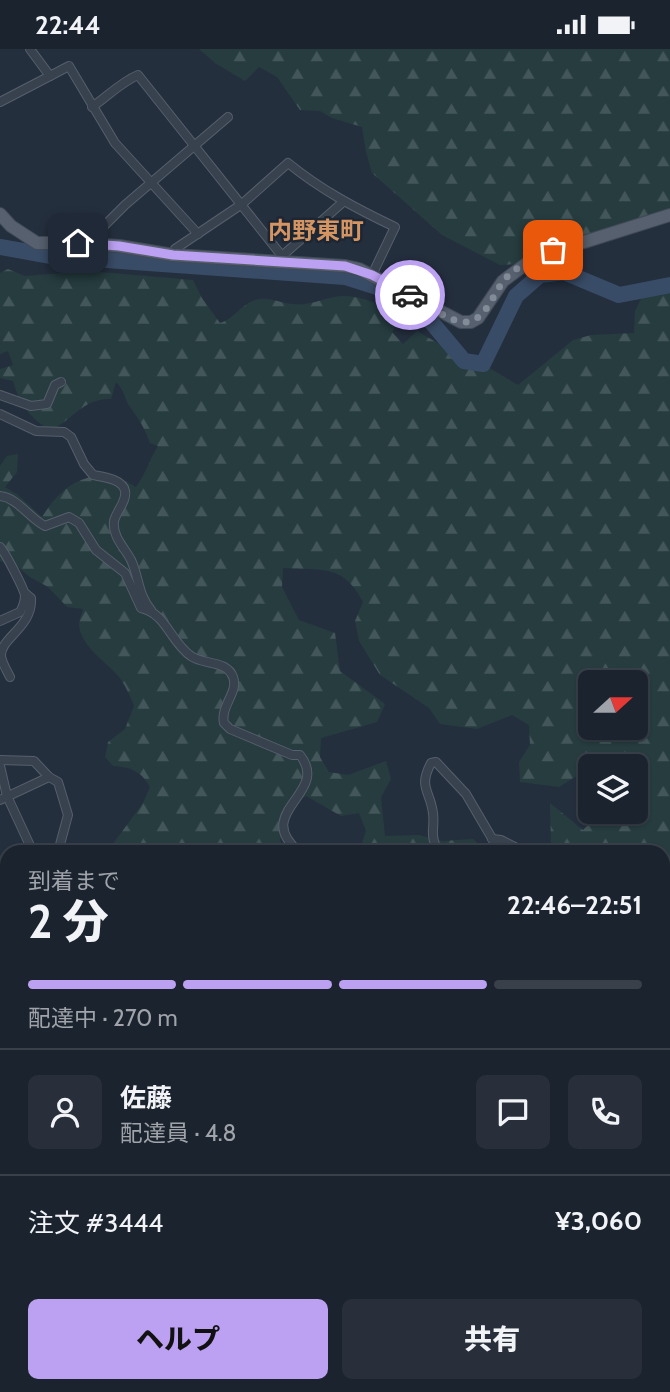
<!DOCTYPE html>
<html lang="ja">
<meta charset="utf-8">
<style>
body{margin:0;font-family:Cabin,"Noto Sans JP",sans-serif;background:#282f3a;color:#f1f3f6;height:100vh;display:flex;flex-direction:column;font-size:26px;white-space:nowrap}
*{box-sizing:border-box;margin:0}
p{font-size:23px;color:#a0a4aa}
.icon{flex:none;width:38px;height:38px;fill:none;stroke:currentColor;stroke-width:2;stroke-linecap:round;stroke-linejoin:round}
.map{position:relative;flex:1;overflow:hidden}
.side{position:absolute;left:0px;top:796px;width:670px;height:548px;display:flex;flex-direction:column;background:#1b232e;border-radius:21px 21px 0 0;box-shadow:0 2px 5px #0004,0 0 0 2px #39404a}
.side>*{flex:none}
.needle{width:46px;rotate:69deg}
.controls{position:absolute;left:578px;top:621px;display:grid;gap:14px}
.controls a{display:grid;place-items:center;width:70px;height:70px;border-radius:10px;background:#1b232e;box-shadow:0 2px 5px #0004,0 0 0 2px #39404a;font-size:35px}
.pin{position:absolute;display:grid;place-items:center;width:60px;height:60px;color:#fff;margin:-30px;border-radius:14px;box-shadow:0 4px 10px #0006}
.courier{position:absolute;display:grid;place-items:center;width:70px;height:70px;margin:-35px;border:5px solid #bca0f2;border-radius:50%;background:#fff;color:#222;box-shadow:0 2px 9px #0007}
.headline em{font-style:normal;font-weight:800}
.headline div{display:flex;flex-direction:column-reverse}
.headline{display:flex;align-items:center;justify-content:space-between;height:119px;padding:0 28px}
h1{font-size:46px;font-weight:800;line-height:52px}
.bar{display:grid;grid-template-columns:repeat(4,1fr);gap:10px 7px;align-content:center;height:84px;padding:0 28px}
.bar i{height:9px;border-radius:5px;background:#39404a}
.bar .selected{background:#bca0f2}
.bar p{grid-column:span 4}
.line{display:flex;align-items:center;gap:18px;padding:0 28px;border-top:2px solid #39404a}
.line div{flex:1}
.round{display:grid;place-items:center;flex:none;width:74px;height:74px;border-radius:10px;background:#282f3a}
.action{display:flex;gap:14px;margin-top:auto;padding:14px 28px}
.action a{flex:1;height:80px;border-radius:10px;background:#bca0f2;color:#111;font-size:28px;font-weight:800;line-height:80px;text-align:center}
.action a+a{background:#282f3a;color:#f1f3f6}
.status{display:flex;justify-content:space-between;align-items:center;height:49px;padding:0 35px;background:#1b232e;direction:ltr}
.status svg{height:19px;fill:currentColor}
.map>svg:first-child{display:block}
.forest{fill:url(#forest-firs);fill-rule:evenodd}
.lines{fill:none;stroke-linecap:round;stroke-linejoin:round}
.river{stroke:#394c67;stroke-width:16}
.street-casing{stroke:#565f6c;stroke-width:10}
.primary-casing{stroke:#414a57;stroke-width:14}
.highway-casing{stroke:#434c59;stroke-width:16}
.street{stroke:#38414e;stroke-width:8}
.primary{stroke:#56606e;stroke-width:12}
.highway{stroke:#746855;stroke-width:14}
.tram{stroke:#5a6575;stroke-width:2}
.rail-casing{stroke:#5a6575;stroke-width:5}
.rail{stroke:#1d2633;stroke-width:2.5;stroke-dasharray:8;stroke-linecap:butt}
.done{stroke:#828b98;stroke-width:7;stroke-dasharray:0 12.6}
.route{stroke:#bca0f2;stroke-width:9}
.labels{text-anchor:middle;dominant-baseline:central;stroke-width:5;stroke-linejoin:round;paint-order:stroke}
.quarter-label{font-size:24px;font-weight:bold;fill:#d59563;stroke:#1d2633}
</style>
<div class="status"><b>22:44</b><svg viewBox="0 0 49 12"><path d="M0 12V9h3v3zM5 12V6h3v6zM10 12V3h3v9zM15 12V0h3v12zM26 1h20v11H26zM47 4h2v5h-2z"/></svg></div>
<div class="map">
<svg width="670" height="1343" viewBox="0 0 670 1343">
<defs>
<pattern id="forest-firs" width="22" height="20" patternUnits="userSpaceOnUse" patternTransform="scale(1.75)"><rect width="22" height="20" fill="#263c3f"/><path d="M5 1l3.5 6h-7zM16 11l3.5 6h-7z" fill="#435659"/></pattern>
</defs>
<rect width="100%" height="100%" fill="#242f3e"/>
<g class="forest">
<path d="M199,0H670V159L543,199L518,215L500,216L442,186L372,124L366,103L362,78L332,69L320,62L300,61L277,28L259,18L245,32L215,14Z"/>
<path d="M8,220L25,227L88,222L193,231L202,249L220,274C234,270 240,256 255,251C270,247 278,254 292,255C308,257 319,251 334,248C355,243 382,256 401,265L392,283L403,295L417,282L441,296L461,302L518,336L573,291L591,286L634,284L635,262L642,248L660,245L670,238V993L663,992V803H554L551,798L550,754L583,781L593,771L594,763H635V718H590V728H575L559,738L520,733L519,713L530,696L529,676L512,666L477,680L440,675L429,659L380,626L359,592L355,572L363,553C343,514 322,522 283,519L282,538L299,571L335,584L340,622L385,655L377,673L321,689L320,708L329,723L348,726L386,712L391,730L381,748L385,787L419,786L442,792L473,790L488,803H359L366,782L359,764L341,767L306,747L290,756L280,791L285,803H107L143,754L150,738C141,722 131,718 113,717L105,708L108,693L125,680L134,657C130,647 126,637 119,628C107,613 81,598 79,576C79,571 82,564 83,560L67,558L48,538L30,528L14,515L0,512V417L7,407L18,405L17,423L5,438L18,446L42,468C64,432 97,414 136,438C146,425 149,411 158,397L150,394C145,380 139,370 130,358C124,349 125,342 116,333L111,350C83,349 74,370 51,381C29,369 20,355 13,332L0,329V320L13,316L8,302L0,305V224ZM590,634H635V679H590Z"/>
<path d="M670,1126V1343H468L463,1337H663V1132Z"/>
</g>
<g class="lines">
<path class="river" d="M0,198L51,207L345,228L389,242L428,269L464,312L483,315L516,247L540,226L564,223L619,246L670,236"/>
<g class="street-casing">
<g id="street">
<path d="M50,27L69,17L115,94L198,185"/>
<path d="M0,53L50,27L30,0"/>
<path d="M92,58C107,48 121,33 138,26L282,207"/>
<path d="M90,195L101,180L125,156L228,68"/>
<path d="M173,206L175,200L242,155L288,114C321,141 357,160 395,178L372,226"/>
<path d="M282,210V207L343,153"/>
<path d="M0,346L31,357L47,355L55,336L61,333"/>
<path d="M0,365L36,382L64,383L71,388L84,415L93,426C103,428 123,430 125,442C127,452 116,463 114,472C112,488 125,499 131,511C139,528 138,546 151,561"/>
<path d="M0,447C18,449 29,469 45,477L69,468L79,474L96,501L125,524L141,559C166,564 171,594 191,607C203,616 227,611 233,628C239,643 220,657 224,674L230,680L292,706H300C331,745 251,762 299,803"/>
<path d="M0,498C6,505 23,538 25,546C25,552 23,558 20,563L0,572"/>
<path d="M10,628C7,622 2,614 1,607C0,589 33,578 31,549L25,544"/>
<path d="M0,711L34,712L49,728L58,733L68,766L58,803"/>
<path d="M0,717L7,747L33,803"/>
<path d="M0,751L49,728"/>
<path d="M492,790L501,791L525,803"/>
<path d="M438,803C429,783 435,781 433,764C430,741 418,739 431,714L436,713L466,745L500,803"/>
<path d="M0,854L7,869"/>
<path d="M0,893L7,890"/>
<path d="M663,1015L670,1018"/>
<path d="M663,1087L670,1092"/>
<path d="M0,1149L7,1145"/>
<path d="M360,1337L369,1343"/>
<path d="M305,1343L311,1337"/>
</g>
</g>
<g class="primary-casing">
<path id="primary" d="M0,165L11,177L37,194H78L119,197L173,206L345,217L359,220L461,273H471L478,269L503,232L530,212L553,201L584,193L670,166"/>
</g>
<g class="highway-casing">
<g id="highway">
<path d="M0,999L7,1013"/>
<path d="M190,1337L194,1343"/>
</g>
</g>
<use href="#street" class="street"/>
<use href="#primary" class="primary"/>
<use href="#highway" class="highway"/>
<g class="tram">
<path d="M0,984L7,999"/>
<path d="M199,1337L203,1343"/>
</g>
<g class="rail-casing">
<g id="rail">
<path d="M0,1068L7,1078"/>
<path d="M177,1337L181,1343"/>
</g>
</g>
<use href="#rail" class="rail"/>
</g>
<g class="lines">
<path class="done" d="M410,246C423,253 448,272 463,273C487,275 494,238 510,225C523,214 538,208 553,201"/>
<path class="route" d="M78,194L119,197L173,206L345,217L372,226L410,246"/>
</g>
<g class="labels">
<g class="quarter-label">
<text x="316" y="181">内野東町</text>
</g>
</g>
</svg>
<div class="controls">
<a><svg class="needle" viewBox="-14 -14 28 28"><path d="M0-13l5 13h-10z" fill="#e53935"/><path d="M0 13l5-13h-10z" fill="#a0a4aa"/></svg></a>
<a><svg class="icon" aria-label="layers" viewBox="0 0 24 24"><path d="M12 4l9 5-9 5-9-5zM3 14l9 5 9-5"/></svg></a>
</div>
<div class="pin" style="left:553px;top:201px;background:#ea580c"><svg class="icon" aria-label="bag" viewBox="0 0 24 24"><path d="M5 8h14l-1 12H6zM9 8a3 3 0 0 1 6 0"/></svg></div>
<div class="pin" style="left:78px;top:194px;background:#1f2937"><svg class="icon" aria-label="home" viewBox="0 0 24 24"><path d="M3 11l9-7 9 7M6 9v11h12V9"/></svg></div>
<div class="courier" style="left:410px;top:246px"><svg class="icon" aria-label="car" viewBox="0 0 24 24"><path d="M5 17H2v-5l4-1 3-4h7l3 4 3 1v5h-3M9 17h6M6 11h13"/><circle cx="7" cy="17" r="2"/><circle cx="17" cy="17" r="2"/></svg></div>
<section class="side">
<div class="headline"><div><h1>2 分</h1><p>到着まで</p></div><em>22:46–22:51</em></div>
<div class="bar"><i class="selected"></i><i class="selected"></i><i class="selected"></i><i></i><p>配達中 · 270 m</p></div>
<div class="line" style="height:126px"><a class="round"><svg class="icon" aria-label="person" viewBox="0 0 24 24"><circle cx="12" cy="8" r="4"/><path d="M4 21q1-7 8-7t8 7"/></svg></a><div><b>佐藤</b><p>配達員 · 4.8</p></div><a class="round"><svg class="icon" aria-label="chat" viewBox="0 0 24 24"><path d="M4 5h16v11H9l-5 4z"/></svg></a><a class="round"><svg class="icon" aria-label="phone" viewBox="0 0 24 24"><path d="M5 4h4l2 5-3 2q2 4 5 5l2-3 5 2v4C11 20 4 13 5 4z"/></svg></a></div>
<div class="line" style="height:91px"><div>注文 #3444</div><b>¥3,060</b></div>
<div class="action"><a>ヘルプ</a><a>共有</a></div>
</section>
</div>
